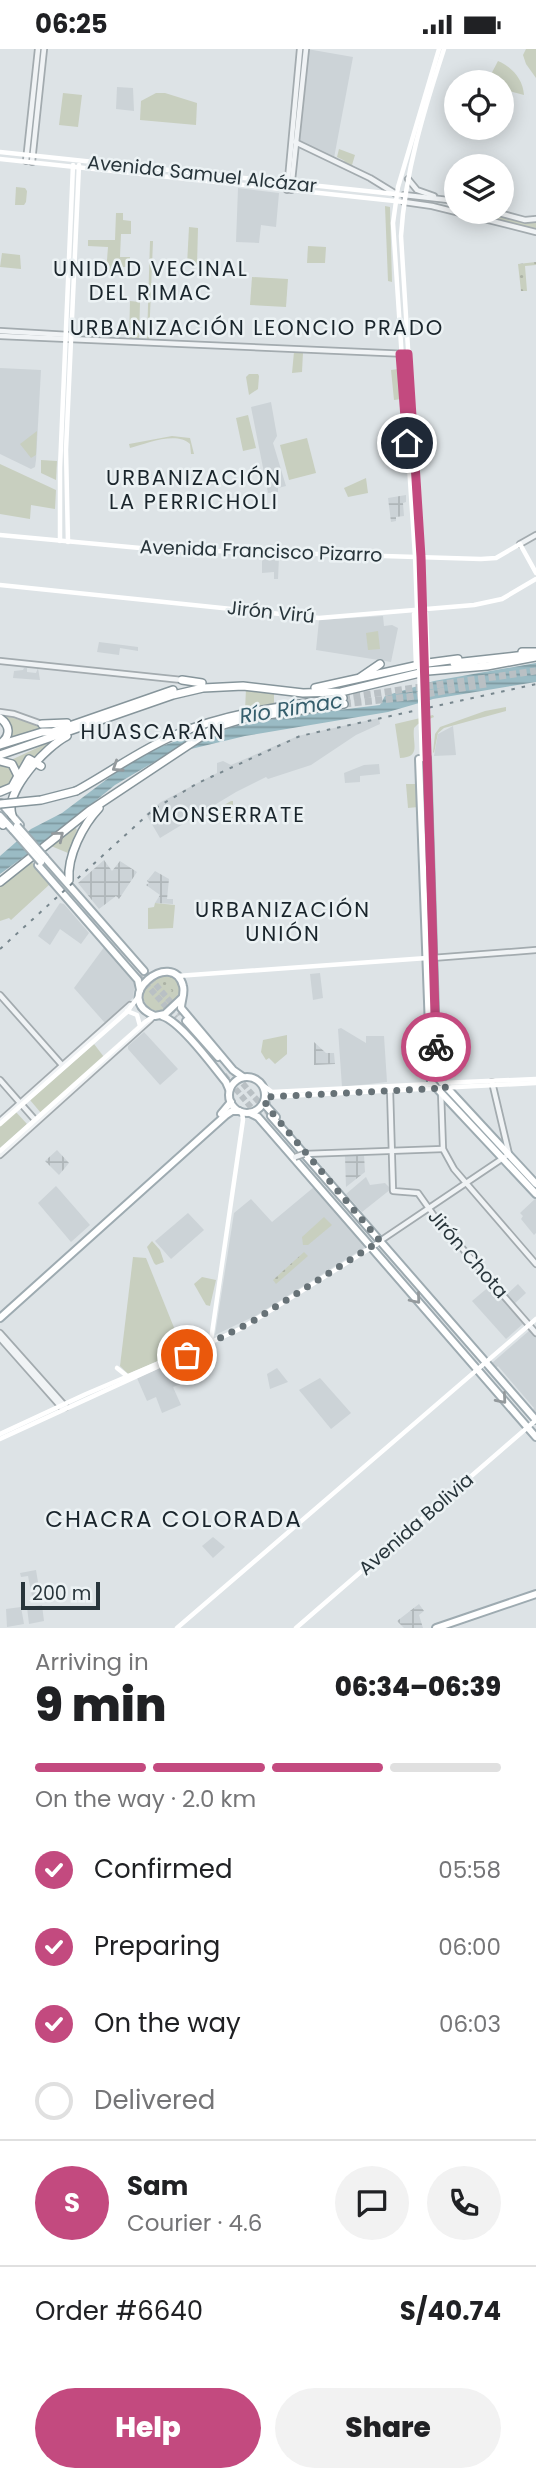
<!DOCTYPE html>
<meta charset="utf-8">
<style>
body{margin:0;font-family:Poppins,sans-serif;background:#f2f2f2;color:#202124;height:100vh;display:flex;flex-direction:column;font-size:26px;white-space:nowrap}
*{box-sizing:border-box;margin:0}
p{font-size:23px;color:#757577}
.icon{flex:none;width:38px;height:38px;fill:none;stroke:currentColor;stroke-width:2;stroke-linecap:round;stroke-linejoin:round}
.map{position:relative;height:1579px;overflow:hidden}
.sheet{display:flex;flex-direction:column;background:#fff;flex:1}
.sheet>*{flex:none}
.controls{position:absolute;left:444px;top:21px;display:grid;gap:14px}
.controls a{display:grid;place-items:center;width:70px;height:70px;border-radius:50%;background:#fff;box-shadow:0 4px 18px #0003;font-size:35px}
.scale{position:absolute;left:21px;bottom:18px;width:79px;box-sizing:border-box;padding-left:7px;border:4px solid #28353b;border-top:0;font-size:19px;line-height:24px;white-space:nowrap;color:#28353b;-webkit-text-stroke:5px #ecf2f4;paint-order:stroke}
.pin{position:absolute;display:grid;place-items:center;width:60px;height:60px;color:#fff;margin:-30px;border:4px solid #fff;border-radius:50%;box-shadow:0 2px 7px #0007}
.courier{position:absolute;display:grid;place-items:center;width:70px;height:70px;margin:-35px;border:5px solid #c34a7f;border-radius:50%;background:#fff;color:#222;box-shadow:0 2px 9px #0007}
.overview em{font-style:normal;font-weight:800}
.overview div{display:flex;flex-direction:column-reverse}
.overview{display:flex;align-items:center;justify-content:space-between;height:119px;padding:0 35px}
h1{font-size:46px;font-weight:800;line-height:52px}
.bar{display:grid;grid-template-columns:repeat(4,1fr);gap:10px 7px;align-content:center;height:84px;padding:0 35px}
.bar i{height:9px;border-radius:5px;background:#e0e0e0}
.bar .active{background:#c34a7f}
.bar p{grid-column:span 4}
.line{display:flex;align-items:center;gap:18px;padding:0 35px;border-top:2px solid #e0e0e0}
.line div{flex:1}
.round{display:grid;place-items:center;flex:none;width:74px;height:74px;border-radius:37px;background:#f2f2f2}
ol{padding:0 35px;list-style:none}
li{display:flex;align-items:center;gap:21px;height:77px}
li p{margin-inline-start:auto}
li .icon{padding:7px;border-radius:50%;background:#c34a7f;color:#fff;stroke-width:4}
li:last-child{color:#757577}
li i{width:38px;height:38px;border:4px solid #e0e0e0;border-radius:50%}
.cta{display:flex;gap:14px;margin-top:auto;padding:14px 35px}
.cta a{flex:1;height:80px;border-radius:42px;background:#c34a7f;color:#fff;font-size:28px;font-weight:800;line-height:80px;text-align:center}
.cta a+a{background:#f2f2f2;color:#202124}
.status{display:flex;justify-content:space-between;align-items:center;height:49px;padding:0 35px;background:#fff;direction:ltr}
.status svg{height:19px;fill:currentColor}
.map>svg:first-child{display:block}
.built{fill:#ccd3d7}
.industrial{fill:url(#industrial-grid)}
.green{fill:#c8cfbf}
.garden{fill:url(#garden-dots)}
.water{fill:url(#water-rules)}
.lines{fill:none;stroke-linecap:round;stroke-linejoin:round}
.primary-tunnel{stroke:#b9c0c4;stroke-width:6;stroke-dasharray:6 3;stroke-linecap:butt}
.motorway-tunnel{stroke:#b9c0c4;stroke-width:7;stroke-dasharray:7 3.5;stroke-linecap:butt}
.tertiary-casing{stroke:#a3abaf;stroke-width:8}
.primary-casing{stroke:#9eabb1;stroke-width:10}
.motorway-casing{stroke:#86959b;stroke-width:10}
.tertiary{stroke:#f0f3f5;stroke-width:4.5}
.secondary{stroke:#fff;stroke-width:4.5}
.primary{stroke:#fff;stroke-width:6}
.motorway{stroke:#fff;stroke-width:7}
.rail{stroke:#78878e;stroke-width:2;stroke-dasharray:3.5 7;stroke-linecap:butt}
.tertiary-bridge-casing{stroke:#a3abaf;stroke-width:8;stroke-linecap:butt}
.primary-bridge-casing{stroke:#9eabb1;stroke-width:10;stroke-linecap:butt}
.motorway-bridge-casing{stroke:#86959b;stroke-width:10;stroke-linecap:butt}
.tertiary-bridge{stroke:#f0f3f5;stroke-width:4.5}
.secondary-bridge{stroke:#fff;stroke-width:4.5}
.primary-bridge{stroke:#fff;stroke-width:6}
.motorway-bridge{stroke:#fff;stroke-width:7}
.oneway{stroke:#949a9d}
.done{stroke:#677277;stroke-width:7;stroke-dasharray:0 12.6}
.route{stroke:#c34a7f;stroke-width:9}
.labels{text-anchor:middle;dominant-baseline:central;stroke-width:5;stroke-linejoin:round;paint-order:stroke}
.street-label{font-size:19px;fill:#28353b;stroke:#ecf2f4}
.neighbourhood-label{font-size:21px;letter-spacing:2px;fill:#1a252c;stroke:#ecf2f4}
.water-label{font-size:21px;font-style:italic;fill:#355e6c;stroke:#ecf2f4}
.quarter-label{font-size:23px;letter-spacing:2px;fill:#1a252c;stroke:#ecf2f4}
</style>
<div class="status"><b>06:25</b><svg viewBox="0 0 49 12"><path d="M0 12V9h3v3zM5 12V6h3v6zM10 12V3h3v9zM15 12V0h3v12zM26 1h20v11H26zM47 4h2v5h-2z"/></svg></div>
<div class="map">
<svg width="536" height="1579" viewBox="0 0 536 1579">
<defs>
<pattern id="industrial-grid" width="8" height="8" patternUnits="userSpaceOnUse" patternTransform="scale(1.75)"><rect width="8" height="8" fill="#ccd3d7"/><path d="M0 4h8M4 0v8" fill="none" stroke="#afb6b9"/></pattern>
<pattern id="garden-dots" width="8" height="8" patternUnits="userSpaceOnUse" patternTransform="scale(1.75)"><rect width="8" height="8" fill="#c8cfbf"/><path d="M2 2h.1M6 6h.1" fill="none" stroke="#acb2a5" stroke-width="1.8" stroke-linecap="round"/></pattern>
<pattern id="water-rules" width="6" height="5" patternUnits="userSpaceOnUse" patternTransform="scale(1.75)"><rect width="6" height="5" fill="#9abbc4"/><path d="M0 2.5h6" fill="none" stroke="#7e99a0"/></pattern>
</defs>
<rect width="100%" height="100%" fill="#dde3e6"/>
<g class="built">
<path d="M307,0L353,8L334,109L299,91Z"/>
<path d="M117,38L133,39L134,62L116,60Z"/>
<path d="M238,139L279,144L276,178L261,176L259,194L236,193Z"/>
<path d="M0,319L41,321L36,411L35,418L31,420L0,405Z"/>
<path d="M271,353L277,387L273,394L286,437L278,439V443L268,444L251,358Z"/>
<path d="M262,508H279L278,530H274V523L262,524Z"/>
<path d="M383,567L384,577L392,576L398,579L391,613L316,601L319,571Z"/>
<path d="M99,593L138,598V602L120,599L119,606L97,603Z"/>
<path d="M24,619H27V623L36,624L38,619L40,631L13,629L14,622L23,621Z"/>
<path d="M379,669L380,675L356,686L311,716L268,730L266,728L236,743L160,789L146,765L161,753L217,724V714L223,712L231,716L298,687Z"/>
<path d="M453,677L456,706L434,707L438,685Z"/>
<path d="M379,715L380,725L360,727V733L345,734L344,724L364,716Z"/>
<path d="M60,854L64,855L89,884L81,895L60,880L50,896L38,887Z"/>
<path d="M105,897L135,932L133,949L105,974L74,939Z"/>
<path d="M320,924L323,949L313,951L310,925Z"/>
<path d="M341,979L366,994V987H384L387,1033L342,1038L338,980Z"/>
<path d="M144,983L178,1020L160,1036L128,1000V997Z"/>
<path d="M366,1128L370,1136L385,1134L391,1140L362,1163L346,1145Z"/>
<path d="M56,1137L90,1176L71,1193L38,1154Z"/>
<path d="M314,1138L357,1187L364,1196V1199L257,1266L215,1286L234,1164L251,1150L272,1173Z"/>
<path d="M536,1149V1184L534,1186L521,1170L523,1167L520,1164Z"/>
<path d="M188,1164L204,1181L171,1210L155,1192Z"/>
<path d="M518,1235L526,1244L513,1256L505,1247Z"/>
<path d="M491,1236L524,1274L506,1290L472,1252Z"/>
<path d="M530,1281L536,1288V1365L532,1361L534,1359L498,1317L496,1319L492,1314Z"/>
<path d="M174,1313L183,1334L173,1338L181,1356L162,1364L156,1348L147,1352L137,1329Z"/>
<path d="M277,1319L288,1333L270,1340L267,1325Z"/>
<path d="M320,1329L351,1364L331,1380L299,1341Z"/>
<path d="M213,1488L225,1498L213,1509L202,1497Z"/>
<path d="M36,1521L40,1545L32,1547L28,1527L21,1528L20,1524Z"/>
<path d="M42,1556L44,1572L29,1575L27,1558Z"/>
<path d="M21,1558L24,1575L7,1578L6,1560Z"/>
</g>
<g class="industrial">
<path d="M406,446V453L403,454L404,467L396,468V472L391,473L388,449Z"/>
<path d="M104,811L112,822L120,812L137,823L119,850L116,847L99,860L78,834Z"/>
<path d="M155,822L169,830L167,850H173V855L155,854L160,846L146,836L149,834L147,832Z"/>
<path d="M314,993L326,1004H334L335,1015L314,1016Z"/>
<path d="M57,1101L69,1114L59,1126L45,1112Z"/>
<path d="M364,1106L365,1123L346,1138L345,1107Z"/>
<path d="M419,1555L424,1562L419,1566L423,1579H404L397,1572Z"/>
</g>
<g class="green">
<path d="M526,0H536V29L526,15L523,6Z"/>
<path d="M498,12C512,18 523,30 524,46L502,40V33H487Z"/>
<path d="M63,44L82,46L78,78L59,76Z"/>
<path d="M156,44H165L197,54L196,76L140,71L141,52Z"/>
<path d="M339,100L355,106L352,116L369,127L337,111L345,112L337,108Z"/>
<path d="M16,138L25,139L27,142L26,153L24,156H15Z"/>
<path d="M385,157L390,158L392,233L388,232Z"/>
<path d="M463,163H488L536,173V180Z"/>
<path d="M116,164H123V171L131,172V185H121L120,208H130L129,218H112L111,224H106L108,198L88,197V191H115Z"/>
<path d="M189,178L198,179L197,217L187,216Z"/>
<path d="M150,192H153L149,290H147Z"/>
<path d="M308,197L326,198L325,214H307Z"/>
<path d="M2,204L20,206L21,220L0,218Z"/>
<path d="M252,228L288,230L286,258L250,256Z"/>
<path d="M130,252L140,253L139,291L129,290Z"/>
<path d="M294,303H303L302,323L292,324Z"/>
<path d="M403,309L408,333L419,501H416Z"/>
<path d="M398,320L401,350L394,351L391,321Z"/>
<path d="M249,325H258L259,327L258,340L249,346L246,328Z"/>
<path d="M248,366L256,399L243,402L236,369Z"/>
<path d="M37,382L36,406L31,409L20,395Z"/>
<path d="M172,387L190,389L194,405H191L190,395C176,382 146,395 130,399L129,395Z"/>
<path d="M307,389L316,424L289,431L280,396Z"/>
<path d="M41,411L57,412L56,431L41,424Z"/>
<path d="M0,415L56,441L55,460L31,456L30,470L0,465Z"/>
<path d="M366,429L368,444L348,448L344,439Z"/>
<path d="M378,582L380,600L368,601L366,584Z"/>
<path d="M246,640L274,643V655L245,661Z"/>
<path d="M506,658V662L444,679L438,684L434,704L433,703L435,685L440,678L485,662Z"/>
<path d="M0,665L40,677L56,679L7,692C13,680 10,673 0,665Z"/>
<path d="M433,666L434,668L418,675L414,679C412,695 422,708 400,709L395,675Z"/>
<path d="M52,692L36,710L20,721L11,711Z"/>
<path d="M0,717C12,716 16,722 14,733L5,739H0Z"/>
<path d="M406,735H417L418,758L408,759Z"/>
<path d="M231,752H233V769L205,771V767Z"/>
<path d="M75,778L77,781L68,804L51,797Z"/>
<path d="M30,811L50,835L11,871L9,869L0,872V836Z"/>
<path d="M155,854L175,856L173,879L148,880V859L154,858Z"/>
<path d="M157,929H174L180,938L176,951L159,963L148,959L143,950L145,939Z"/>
<path d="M287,986V1005L275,1015L269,1009L266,1011L261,1003L263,991Z"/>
<path d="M94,995L104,1008L41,1064L30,1051Z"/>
<path d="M16,1063L27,1075L0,1099V1077Z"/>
<path d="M324,1168L332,1176L308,1196H303L302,1188Z"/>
<path d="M152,1192L160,1201L164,1213L156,1216L154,1214L147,1198Z"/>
<path d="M133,1208L146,1209L183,1301L128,1325L120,1317Z"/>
<path d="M202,1228L216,1231L210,1257L206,1256L194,1235Z"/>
</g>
<g class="garden">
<path d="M536,213V216L525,217L527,242H521L518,215Z"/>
<path d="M164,926L174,929C182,938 181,946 173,954L166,947L172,942L167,935L161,940L153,931Z"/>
<path d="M304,1203L308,1207L276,1235L273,1231Z"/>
</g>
<path class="water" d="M536,614V633L433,650L388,663L245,687L166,706L115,736L47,791L0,825V807L31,780L62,764L123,718L157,699L176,692L204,690L232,678L290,667L380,656L385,647L434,632Z"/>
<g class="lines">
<g class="primary-tunnel">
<path d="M144,922L181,965"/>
<path d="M139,927L176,969"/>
<path d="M231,1021L271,1067"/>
<path d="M224,1026L260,1069"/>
</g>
<g class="motorway-tunnel">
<path d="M343,649L536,622"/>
<path d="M344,655L408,648L486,635"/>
</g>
<g class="tertiary-casing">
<g id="tertiary">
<path d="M295,93L370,129L396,145"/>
<path d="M26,112L38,0"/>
<path d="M32,113L44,0"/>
<path d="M408,130L417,141L434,147"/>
<path d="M287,141L300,0"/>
<path d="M291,141L306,0"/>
<path d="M404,146L457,152"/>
<path d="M404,153L432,157L536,183"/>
<path d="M495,163L525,171L536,170"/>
<path d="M0,282L69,286"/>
<path d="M0,287L408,305"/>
<path d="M520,495L536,486"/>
<path d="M0,612L182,631"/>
<path d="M0,663L14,665L42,675"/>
<path d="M432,909L536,901"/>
<path d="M0,946L62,1016"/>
<path d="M0,1031L36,1072"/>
<path d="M390,1040L393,1142L418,1144L435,1168L536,1284"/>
<path d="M441,1043L443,1100L454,1120L536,1215"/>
<path d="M0,1072L130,956"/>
<path d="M304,1105L443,1100"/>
<path d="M0,1106L151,970"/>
<path d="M380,1192L509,1105L492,1033"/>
<path d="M0,1284L66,1358"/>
<path d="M0,1289L62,1359"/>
</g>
</g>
<g class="primary-casing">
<g id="primary">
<path d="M427,709L437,1028L536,1135"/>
<path d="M419,710L431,1033L536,1145"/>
<path d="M1,754L20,776"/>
<path d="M0,767L13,781"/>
<path d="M45,809L144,922"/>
<path d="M38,816L138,931L140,941"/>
<path d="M182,949L165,965L155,967C109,949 173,898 183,937C185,944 181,952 181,959L233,1021L243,1028"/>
<path d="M162,967C180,972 213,1017 226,1033L229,1040"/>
<path d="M186,972L218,1008"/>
<circle cx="247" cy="1046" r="18"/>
<path d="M265,1051L266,1057L276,1068"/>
<path d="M250,1064L258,1068L536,1388"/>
<path d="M221,1065L231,1053"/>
<path d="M271,1067L536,1371"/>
<path d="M0,1269L226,1066L232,1062H239"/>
<path d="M436,1579L536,1545"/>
</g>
</g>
<g class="motorway-casing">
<g id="motorway">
<path d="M522,603H536"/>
<path d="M454,614L525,606"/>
<path d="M361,628L380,615"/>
<path d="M182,631L202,634"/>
<path d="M315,639L428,614L458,610"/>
<path d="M0,669C10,676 11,687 1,694"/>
<path d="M42,675L67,674"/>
<path d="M55,682L173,641"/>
<path d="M0,696L42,683H54"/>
<path d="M0,706L173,646L203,639L243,637L303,644L341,643L428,622L487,617L536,608"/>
<path d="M0,712L12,715L18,727L12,738L0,743"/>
<path d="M17,731L29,710L41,717"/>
<path d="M76,742C109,724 140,701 175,686C228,663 286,657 343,649"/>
<path d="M12,766C4,742 47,697 67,687"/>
<path d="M0,774L3,776"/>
<path d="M69,831C67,807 83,776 99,759"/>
<path d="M0,833L89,762L214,679L246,669L344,655"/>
</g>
</g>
<use href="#tertiary" class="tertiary"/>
<g class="secondary">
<path d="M0,103L404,146"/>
<path d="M0,110L404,153"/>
<path d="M0,486L151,500L481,510L496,509L520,495L536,524"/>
<path d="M60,492V419L73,116"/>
<path d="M68,493L66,401L79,116"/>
<path d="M0,536L319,569L474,556L502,550L536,530"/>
<path d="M423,562L426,564L428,614"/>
<path d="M424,611L421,508L401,187C405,123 424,61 444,0"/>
<path d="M419,612L415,507L393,174L398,138L439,0"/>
<path d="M416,617L414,565L417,561"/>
<path d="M421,680L422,710"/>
<path d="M426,680L427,709"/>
<path d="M177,927L427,909"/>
<path d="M127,962L137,966L140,977"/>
<path d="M441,1034L536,1030"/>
<path d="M264,1037L272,1043L432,1035"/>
<path d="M266,1048L536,1034"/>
<path d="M0,1075L127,963L138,948"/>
<path d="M0,1102L146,972L155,967"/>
<path d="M211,1291L243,1071L242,1063"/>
<path d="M117,1319L127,1327"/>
<path d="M0,1385L86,1345L194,1299"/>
<path d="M0,1390L242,1279L380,1193"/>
<path d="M177,1579L536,1270"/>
<path d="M296,1579L536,1371"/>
</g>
<use href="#primary" class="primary"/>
<use href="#motorway" class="motorway"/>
<path class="rail" d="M0,900L154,760L198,734L300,687L536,635"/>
<g class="tertiary-bridge-casing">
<path id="tertiary-bridge" d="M295,1108L304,1105"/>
</g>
<g class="primary-bridge-casing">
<g id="primary-bridge">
<path d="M17,777L45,809"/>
<path d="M13,781L41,813"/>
</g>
</g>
<g class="motorway-bridge-casing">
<path id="motorway-bridge" d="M0,755L41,751L76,742"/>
</g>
<use href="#tertiary-bridge" class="tertiary-bridge"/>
<g class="secondary-bridge">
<path d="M424,611L426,680"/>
<path d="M419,612L421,680"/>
</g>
<use href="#primary-bridge" class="primary-bridge"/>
<use href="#motorway-bridge" class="motorway-bridge"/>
</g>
<defs><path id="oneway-chevron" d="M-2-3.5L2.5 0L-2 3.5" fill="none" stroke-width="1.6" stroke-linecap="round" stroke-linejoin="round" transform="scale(1.75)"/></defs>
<g class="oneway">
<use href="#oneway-chevron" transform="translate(117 718) rotate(147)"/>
<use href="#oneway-chevron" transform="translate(59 787) rotate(-40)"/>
<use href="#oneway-chevron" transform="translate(416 1250) rotate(50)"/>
<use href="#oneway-chevron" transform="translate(502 1350) rotate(49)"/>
</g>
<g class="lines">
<path class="done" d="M187,1306L253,1272L380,1192L269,1060L266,1056L265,1048L446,1039L437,1028L436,998"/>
<path class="route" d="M407,394L400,305H408L421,508L436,998"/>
</g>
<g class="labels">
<g class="street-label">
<text transform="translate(202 125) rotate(6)">Avenida Samuel Alcázar</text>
<text transform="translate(261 502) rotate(2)">Avenida Francisco Pizarro</text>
<text transform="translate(271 563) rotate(6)">Jirón Virú</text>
<text transform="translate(468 1205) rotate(49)">Jirón Chota</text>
<text transform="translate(416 1475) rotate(-41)">Avenida Bolivia</text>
</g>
<g class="neighbourhood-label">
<text x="151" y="219">UNIDAD VECINAL<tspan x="151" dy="24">DEL RIMAC</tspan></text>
<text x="257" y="278">URBANIZACIÓN LEONCIO PRADO</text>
<text x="194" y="428">URBANIZACIÓN<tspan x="194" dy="24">LA PERRICHOLI</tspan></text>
<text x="153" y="682">HUASCARÁN</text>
<text x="229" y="765">MONSERRATE</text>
<text x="283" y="860">URBANIZACIÓN<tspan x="283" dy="24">UNIÓN</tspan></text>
</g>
<g class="water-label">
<text transform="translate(291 659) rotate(-9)">Río Rímac</text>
</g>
<g class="quarter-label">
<text x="174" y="1470">CHACRA COLORADA</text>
</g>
</g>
</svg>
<div class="controls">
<a><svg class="icon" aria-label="locate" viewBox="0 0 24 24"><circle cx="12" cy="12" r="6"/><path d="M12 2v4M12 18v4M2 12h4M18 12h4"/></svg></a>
<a><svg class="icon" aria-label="layers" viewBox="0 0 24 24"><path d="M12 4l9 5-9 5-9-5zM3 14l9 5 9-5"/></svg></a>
</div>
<div class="scale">200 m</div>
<div class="pin" style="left:187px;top:1306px;background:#ea580c"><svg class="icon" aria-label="bag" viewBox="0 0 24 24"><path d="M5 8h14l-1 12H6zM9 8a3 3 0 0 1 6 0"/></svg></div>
<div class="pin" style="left:407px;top:394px;background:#1f2937"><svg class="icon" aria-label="home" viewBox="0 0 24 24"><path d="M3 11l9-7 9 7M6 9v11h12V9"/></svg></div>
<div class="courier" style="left:436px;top:998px"><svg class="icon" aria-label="bike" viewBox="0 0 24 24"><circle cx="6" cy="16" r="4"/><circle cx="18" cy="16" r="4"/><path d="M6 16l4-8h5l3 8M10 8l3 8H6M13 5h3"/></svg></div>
</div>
<section class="sheet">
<div class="overview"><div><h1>9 min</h1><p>Arriving in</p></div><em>06:34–06:39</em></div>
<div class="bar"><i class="active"></i><i class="active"></i><i class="active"></i><i></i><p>On the way · 2.0 km</p></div>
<ol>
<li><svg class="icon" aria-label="check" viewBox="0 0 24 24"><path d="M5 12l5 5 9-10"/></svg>Confirmed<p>05:58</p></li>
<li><svg class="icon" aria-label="check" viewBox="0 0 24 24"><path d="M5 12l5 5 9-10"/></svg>Preparing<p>06:00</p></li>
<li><svg class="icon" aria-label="check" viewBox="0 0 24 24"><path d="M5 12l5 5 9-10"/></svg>On the way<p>06:03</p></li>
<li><i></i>Delivered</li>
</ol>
<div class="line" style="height:126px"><b class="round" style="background:#c34a7f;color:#fff">S</b><div><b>Sam</b><p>Courier · 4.6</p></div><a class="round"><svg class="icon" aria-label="chat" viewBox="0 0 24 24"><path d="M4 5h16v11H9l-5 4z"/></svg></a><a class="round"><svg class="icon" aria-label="phone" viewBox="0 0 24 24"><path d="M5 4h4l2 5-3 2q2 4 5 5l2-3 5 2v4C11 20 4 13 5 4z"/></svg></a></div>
<div class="line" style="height:91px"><div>Order #6640</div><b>S/40.74</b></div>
<div class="cta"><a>Help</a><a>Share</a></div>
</section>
